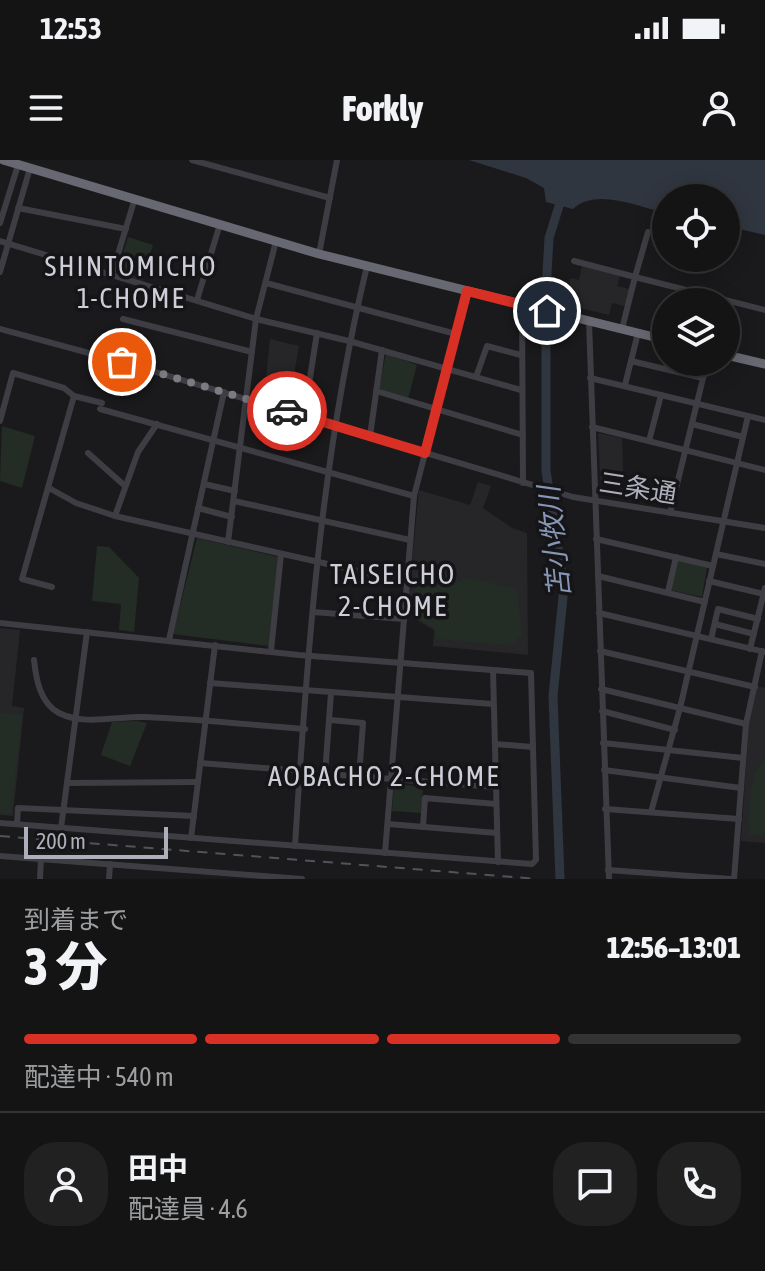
<!DOCTYPE html>
<html lang="ja">
<meta charset="utf-8">
<style>
body{margin:0;font-family:"Asap Condensed","Noto Sans JP",sans-serif;background:#212122;color:#f1f3f6;height:100vh;display:flex;flex-direction:column;font-size:30px;white-space:nowrap}
*{box-sizing:border-box;margin:0}
p{font-size:26px;color:#9d9ea0}
.icon{flex:none;width:44px;height:44px;fill:none;stroke:currentColor;stroke-width:2;stroke-linecap:round;stroke-linejoin:round}
.map{position:relative;height:719px;overflow:hidden}
.details{display:flex;flex-direction:column;background:#141415;flex:1}
.details>*{flex:none}
.controls{position:absolute;left:652px;top:24px;display:grid;gap:16px}
.controls a{display:grid;place-items:center;width:88px;height:88px;border-radius:50%;background:#141415;box-shadow:0 4px 20px #0003,0 0 0 2px #333334;font-size:40px}
.scale{position:absolute;left:24px;bottom:20px;width:144px;box-sizing:border-box;padding-left:8px;border:4px solid #adafbb;border-top:0;font-size:22px;line-height:28px;white-space:nowrap;color:#adafbb;-webkit-text-stroke:6px #151417;paint-order:stroke}
.pin{position:absolute;display:grid;place-items:center;width:68px;height:68px;color:#fff;margin:-34px;border:4px solid #fff;border-radius:50%;box-shadow:0 2px 8px #0007}
.courier{position:absolute;display:grid;place-items:center;width:80px;height:80px;margin:-40px;border:6px solid #d93025;border-radius:50%;background:#fff;color:#222;box-shadow:0 2px 10px #0007}
.head em{font-style:normal;font-weight:800}
.head div{display:flex;flex-direction:column-reverse}
.head{display:flex;align-items:center;justify-content:space-between;height:136px;padding:0 24px}
h1{font-size:52px;font-weight:800;line-height:60px}
.bar{display:grid;grid-template-columns:repeat(4,1fr);gap:12px 8px;align-content:center;height:96px;padding:0 24px}
.bar i{height:10px;border-radius:6px;background:#333334}
.bar .selected{background:#d93025}
.bar p{grid-column:span 4}
.line{display:flex;align-items:center;gap:20px;padding:0 24px;border-top:2px solid #333334}
.line div{flex:1}
.round{display:grid;place-items:center;flex:none;width:84px;height:84px;border-radius:32px;background:#212122}
.status{display:flex;justify-content:space-between;align-items:center;height:56px;padding:0 40px;background:#141415;direction:ltr}
.status svg{height:22px;fill:currentColor}
header{display:flex;justify-content:space-between;align-items:center;height:104px;padding:0 24px;background:#141415;font-size:36px;font-weight:800}
.map>svg:first-child{display:block}
.built{fill:#262629}
.green{fill:#242c26}
.water{fill:#30363f}
.lines{fill:none;stroke-linecap:round;stroke-linejoin:round}
.river{stroke:#30363f;stroke-width:9}
.minor{stroke:#3d3d43;stroke-width:6}
.highway{stroke:#676871;stroke-width:9}
.rail{stroke:#525259;stroke-width:2;stroke-dasharray:10 8;stroke-linecap:butt}
.done{stroke:#7a7b83;stroke-width:8;stroke-dasharray:0 14.4}
.route{stroke:#d93025;stroke-width:10}
.labels{text-anchor:middle;dominant-baseline:central;stroke-width:7;stroke-linejoin:round;paint-order:stroke}
.street-label{font-size:26px;fill:#adafbb;stroke:#151417}
.neighbourhood-label{font-size:28px;letter-spacing:2px;fill:#cdced7;stroke:#151417}
.water-label{font-size:28px;font-style:italic;fill:#8696b4;stroke:#151417}
</style>
<div class="status"><b>12:53</b><svg viewBox="0 0 49 12"><path d="M0 12V9h3v3zM5 12V6h3v6zM10 12V3h3v9zM15 12V0h3v12zM26 1h20v11H26zM47 4h2v5h-2z"/></svg></div>
<header><svg class="icon" aria-label="menu" viewBox="0 0 24 24"><path d="M4 6h16M4 12h16M4 18h16"/></svg>Forkly<svg class="icon" aria-label="person" viewBox="0 0 24 24"><circle cx="12" cy="8" r="4"/><path d="M4 21q1-7 8-7t8 7"/></svg></header>
<div class="map">
<svg width="765" height="719" viewBox="0 0 765 719">
<rect width="100%" height="100%" fill="#1a1a1c"/>
<g class="built">
<path d="M582,106L620,116L617,126L630,129L625,146L612,143L609,155L568,145L570,118L579,120Z"/>
<path d="M270,179L299,186L289,244L264,236Z"/>
<path d="M598,273L622,278L624,337L601,334Z"/>
<path d="M478,322L491,326L483,348L512,368L527,373L528,495L433,486L434,470L407,454L419,330L470,345Z"/>
<path d="M0,468L20,470L12,546L24,548L13,656L0,655Z"/>
<path d="M757,526L765,528V683L741,681L749,563Z"/>
</g>
<g class="green">
<path d="M128,77L153,85L142,121L117,113Z"/>
<path d="M386,193L417,205L408,239L379,229Z"/>
<path d="M2,266L35,276L22,328L0,321Z"/>
<path d="M197,378L278,397L269,486L173,474Z"/>
<path d="M97,386L109,387L139,418L134,472L119,470L121,444L92,441Z"/>
<path d="M678,400L707,407L702,437L670,430Z"/>
<path d="M427,406L459,421L471,418L517,429L522,476L511,485L436,479V470L412,455L416,414Z"/>
<path d="M0,553L22,555L11,654L0,653Z"/>
<path d="M136,561L147,563L130,606L101,595L112,562Z"/>
<path d="M765,599V675H750C746,667 752,618 756,610C758,606 762,603 765,599Z"/>
<path d="M394,624L423,627L421,653L392,651Z"/>
</g>
<path class="water" d="M469,0H765V75L726,66V38H666V53C639,47 596,27 573,49L546,42L544,28L526,18Z"/>
<g class="lines">
<path class="river" d="M559,46L549,78L546,131V311L564,427L553,536L560,719"/>
<g class="minor">
<path d="M192,0L330,38"/>
<path d="M18,48L126,69"/>
<path d="M0,63L18,5"/>
<path d="M0,81L256,159L349,181L521,230"/>
<path d="M319,94L337,0"/>
<path d="M574,101L635,117L648,72"/>
<path d="M0,112L30,8"/>
<path d="M112,114L135,38"/>
<path d="M266,123L456,174"/>
<path d="M197,140L220,64"/>
<path d="M522,144L523,323"/>
<path d="M123,159L252,192"/>
<path d="M589,161L609,719"/>
<path d="M0,169L122,202L573,337L765,368"/>
<path d="M622,169L635,117L765,150"/>
<path d="M631,201L703,218"/>
<path d="M476,217L487,186L521,195"/>
<path d="M590,218L765,260"/>
<path d="M625,225L638,173"/>
<path d="M376,231L523,275"/>
<path d="M100,249L414,336"/>
<path d="M304,256L317,173"/>
<path d="M0,261L13,213L64,228L74,236"/>
<path d="M692,264L743,277"/>
<path d="M592,267L765,310"/>
<path d="M370,276L382,190"/>
<path d="M649,281L661,235"/>
<path d="M88,293L125,326"/>
<path d="M204,324L235,331"/>
<path d="M49,328L76,343L115,356L407,422"/>
<path d="M234,341L410,380"/>
<path d="M198,348L232,357"/>
<path d="M670,353L707,202"/>
<path d="M115,356L138,292L157,264"/>
<path d="M596,379L713,406"/>
<path d="M228,382L256,159L276,81"/>
<path d="M716,394L765,404"/>
<path d="M598,416L705,442"/>
<path d="M709,421L764,434"/>
<path d="M52,427L22,419L74,236L102,243"/>
<path d="M668,432L676,397"/>
<path d="M313,452L404,459"/>
<path d="M599,453L765,492"/>
<path d="M0,463L299,495L531,513L536,700L532,704L0,663"/>
<path d="M715,464L754,474"/>
<path d="M711,479L718,449L758,459"/>
<path d="M169,480L224,232"/>
<path d="M750,489L765,428"/>
<path d="M271,491L281,394"/>
<path d="M600,491L755,527"/>
<path d="M34,500C36,519 40,543 59,553C84,566 118,556 145,557C198,559 252,565 305,569"/>
<path d="M493,510L498,702"/>
<path d="M210,523L493,544"/>
<path d="M601,529L746,564"/>
<path d="M602,551L675,570"/>
<path d="M330,560L363,563L359,617"/>
<path d="M603,583L743,598"/>
<path d="M495,584L533,587"/>
<path d="M200,603L302,611"/>
<path d="M604,610L741,628"/>
<path d="M302,612L496,627"/>
<path d="M325,614L331,533"/>
<path d="M67,623L198,622"/>
<path d="M605,649L739,659"/>
<path d="M651,652L680,548L748,256"/>
<path d="M17,664L18,648L194,656"/>
<path d="M388,664L497,673"/>
<path d="M423,667L425,638L496,644"/>
<path d="M61,668L87,472"/>
<path d="M191,678L215,485"/>
<path d="M295,686C307,492 321,296 367,106"/>
<path d="M385,693L414,336L467,131"/>
<path d="M0,696L302,719"/>
<path d="M608,710L731,719"/>
<path d="M40,719L41,699"/>
<path d="M109,719L110,704"/>
<path d="M734,719L746,564L762,491"/>
</g>
<g class="highway">
<path d="M3,0L319,94L666,180"/>
<path d="M726,195L765,204"/>
</g>
<path class="rail" d="M0,676L538,719"/>
</g>
<g class="lines">
<path class="done" d="M122,202L287,251"/>
<path class="route" d="M287,251L425,293L467,131L547,151"/>
</g>
<g class="labels">
<g class="street-label">
<text transform="translate(638 328) rotate(9)">三条通</text>
</g>
<g class="neighbourhood-label">
<text x="131" y="106">SHINTOMICHO<tspan x="131" dy="32">1-CHOME</tspan></text>
<text x="393" y="414">TAISEICHO<tspan x="393" dy="32">2-CHOME</tspan></text>
<text x="384" y="616">AOBACHO 2-CHOME</text>
</g>
<g class="water-label">
<text transform="translate(554 382) rotate(-96)">苫小牧川</text>
</g>
</g>
</svg>
<div class="controls">
<a><svg class="icon" aria-label="locate" viewBox="0 0 24 24"><circle cx="12" cy="12" r="6"/><path d="M12 2v4M12 18v4M2 12h4M18 12h4"/></svg></a>
<a><svg class="icon" aria-label="layers" viewBox="0 0 24 24"><path d="M12 4l9 5-9 5-9-5zM3 14l9 5 9-5"/></svg></a>
</div>
<div class="scale">200 m</div>
<div class="pin" style="left:122px;top:202px;background:#ea580c"><svg class="icon" aria-label="bag" viewBox="0 0 24 24"><path d="M5 8h14l-1 12H6zM9 8a3 3 0 0 1 6 0"/></svg></div>
<div class="pin" style="left:547px;top:151px;background:#1f2937"><svg class="icon" aria-label="home" viewBox="0 0 24 24"><path d="M3 11l9-7 9 7M6 9v11h12V9"/></svg></div>
<div class="courier" style="left:287px;top:251px"><svg class="icon" aria-label="car" viewBox="0 0 24 24"><path d="M5 17H2v-5l4-1 3-4h7l3 4 3 1v5h-3M9 17h6M6 11h13"/><circle cx="7" cy="17" r="2"/><circle cx="17" cy="17" r="2"/></svg></div>
</div>
<section class="details">
<div class="head"><div><h1>3 分</h1><p>到着まで</p></div><em>12:56–13:01</em></div>
<div class="bar"><i class="selected"></i><i class="selected"></i><i class="selected"></i><i></i><p>配達中 · 540 m</p></div>
<div class="line" style="height:144px"><a class="round"><svg class="icon" aria-label="person" viewBox="0 0 24 24"><circle cx="12" cy="8" r="4"/><path d="M4 21q1-7 8-7t8 7"/></svg></a><div><b>田中</b><p>配達員 · 4.6</p></div><a class="round"><svg class="icon" aria-label="chat" viewBox="0 0 24 24"><path d="M4 5h16v11H9l-5 4z"/></svg></a><a class="round"><svg class="icon" aria-label="phone" viewBox="0 0 24 24"><path d="M5 4h4l2 5-3 2q2 4 5 5l2-3 5 2v4C11 20 4 13 5 4z"/></svg></a></div>
</section>
